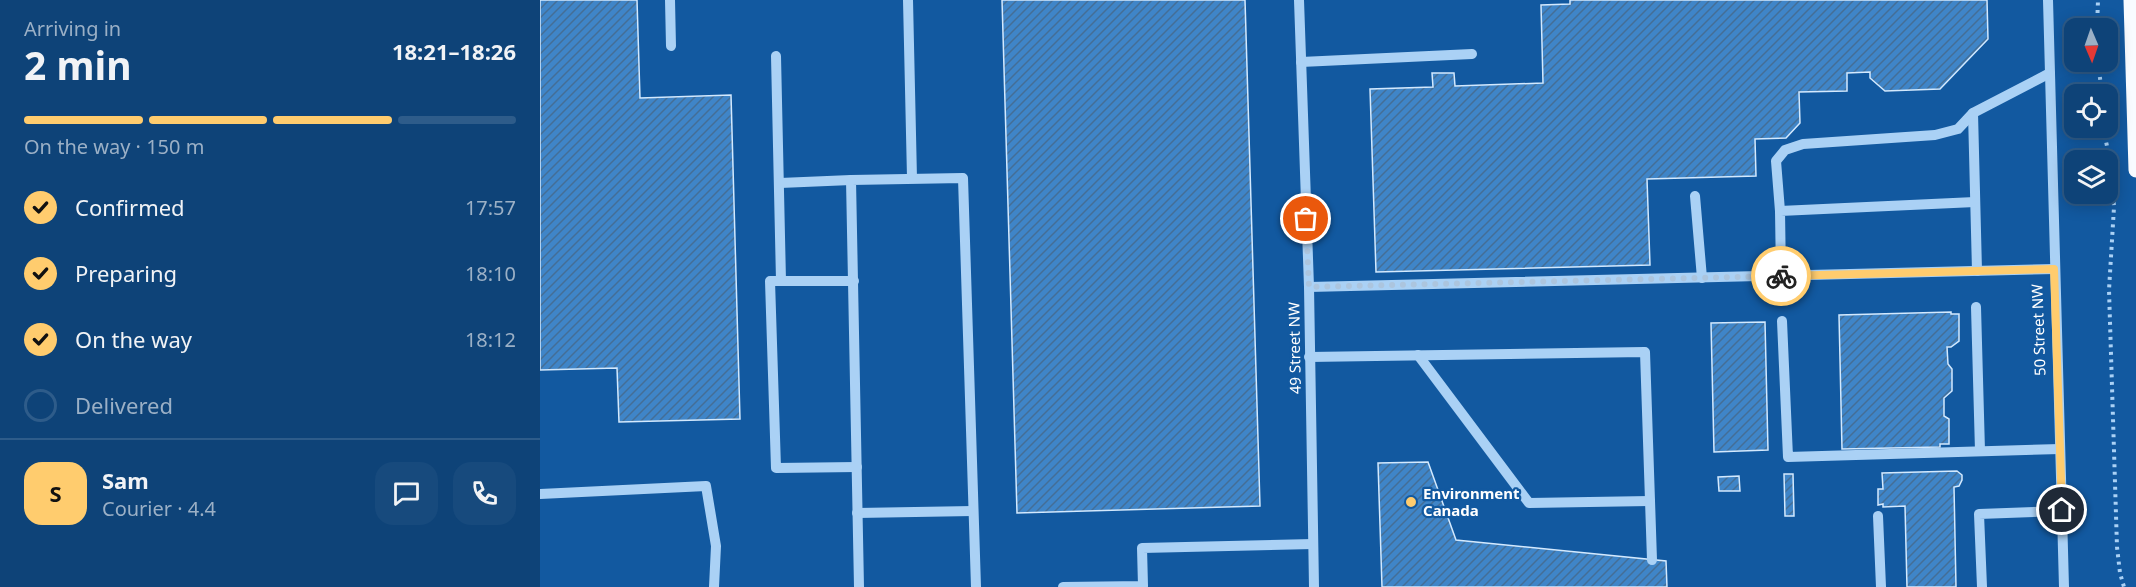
<!DOCTYPE html>
<meta charset="utf-8">
<style>
body{margin:0;font-family:"Noto Sans",sans-serif;background:#174a7d;color:#f1f3f6;height:100vh;display:flex;flex-direction:column;font-size:22px;white-space:nowrap}
*{box-sizing:border-box;margin:0}
p{font-size:20px;color:#9bb0c6}
.icon{flex:none;width:33px;height:33px;fill:none;stroke:currentColor;stroke-width:2;stroke-linecap:round;stroke-linejoin:round}
.map{position:relative;flex:1;overflow:hidden}
.side{display:flex;flex-direction:column;background:#0e4378;width:540px}
.side>*{flex:none}
.needle{width:39px;rotate:178deg}
.tools{position:absolute;left:1524px;top:18px;display:grid;gap:12px}
.tools a{display:grid;place-items:center;width:54px;height:54px;border-radius:12px;background:#0e4378;box-shadow:0 3px 15px #0003,0 0 0 2px #2e5c8a;font-size:30px}
.pin{position:absolute;display:grid;place-items:center;width:51px;height:51px;color:#fff;margin:-26px;border:3px solid #fff;border-radius:50%;box-shadow:0 2px 6px #0007}
.courier{position:absolute;display:grid;place-items:center;width:60px;height:60px;margin:-30px;border:4px solid #ffcc6e;border-radius:50%;background:#fff;color:#222;box-shadow:0 2px 8px #0007}
.head em{font-style:normal;font-weight:700}
.head div{display:flex;flex-direction:column-reverse}
.head{display:flex;align-items:center;justify-content:space-between;height:102px;padding:0 24px}
h1{font-size:39px;font-weight:700;line-height:45px}
.bar{display:grid;grid-template-columns:repeat(4,1fr);gap:9px 6px;align-content:center;height:72px;padding:0 24px}
.bar i{height:8px;border-radius:4px;background:#2e5c8a}
.bar .selected{background:#ffcc6e}
.bar p{grid-column:span 4}
.line{display:flex;align-items:center;gap:15px;padding:0 24px;border-top:2px solid #2e5c8a}
.line div{flex:1}
.round{display:grid;place-items:center;flex:none;width:63px;height:63px;border-radius:18px;background:#174a7d}
ol{padding:0 24px;list-style:none}
li{display:flex;align-items:center;gap:18px;height:66px}
li p{margin-inline-start:auto}
li .icon{padding:6px;border-radius:50%;background:#ffcc6e;color:#111;stroke-width:4}
li:last-child{color:#9bb0c6}
li i{width:33px;height:33px;border:3px solid #2e5c8a;border-radius:50%}
main{display:flex;flex:1;min-height:0}
.map>svg:first-child{display:block}
.building{fill:url(#building-hatch);stroke:#d3e9fe;stroke-width:1.5}
.lines{fill:none;stroke-linecap:round;stroke-linejoin:round}
.path{stroke:#aad1f5;stroke-width:4;stroke-dasharray:3 4.5;stroke-linecap:butt}
.minor{stroke:#aad1f5;stroke-width:10}
.major{stroke:#f8fbff;stroke-width:15}
.done{stroke:#acc5de;stroke-width:6;stroke-dasharray:0 10.8}
.route{stroke:#ffcc6e;stroke-width:8}
.poi-dot{fill:#ffcc6e;stroke:#1259a0;stroke-width:2}
.labels{text-anchor:middle;dominant-baseline:central;stroke-width:4.5;stroke-linejoin:round;paint-order:stroke}
.street-label{font-size:15px;fill:#fff;stroke:#1259a0}
.poi-label{font-size:15px;font-weight:bold;fill:#fff;stroke:#1259a0;text-anchor:start}
</style>
<main>
<section class="side">
<div class="head"><div><h1>2 min</h1><p>Arriving in</p></div><em>18:21–18:26</em></div>
<div class="bar"><i class="selected"></i><i class="selected"></i><i class="selected"></i><i></i><p>On the way · 150 m</p></div>
<ol>
<li><svg class="icon" aria-label="check" viewBox="0 0 24 24"><path d="M5 12l5 5 9-10"/></svg>Confirmed<p>17:57</p></li>
<li><svg class="icon" aria-label="check" viewBox="0 0 24 24"><path d="M5 12l5 5 9-10"/></svg>Preparing<p>18:10</p></li>
<li><svg class="icon" aria-label="check" viewBox="0 0 24 24"><path d="M5 12l5 5 9-10"/></svg>On the way<p>18:12</p></li>
<li><i></i>Delivered</li>
</ol>
<div class="line" style="height:108px"><b class="round" style="background:#ffcc6e;color:#111">S</b><div><b>Sam</b><p>Courier · 4.4</p></div><a class="round"><svg class="icon" aria-label="chat" viewBox="0 0 24 24"><path d="M4 5h16v11H9l-5 4z"/></svg></a><a class="round"><svg class="icon" aria-label="phone" viewBox="0 0 24 24"><path d="M5 4h4l2 5-3 2q2 4 5 5l2-3 5 2v4C11 20 4 13 5 4z"/></svg></a></div>
</section>
<div class="map">
<svg width="1596" height="587" viewBox="0 0 1596 587">
<defs>
<pattern id="building-hatch" width="6" height="6" patternUnits="userSpaceOnUse" patternTransform="scale(1.5)"><rect width="6" height="6" fill="#3f85c8"/><path d="M-1 1l2-2M0 6l6-6M5 7l2-2" fill="none" stroke="#446e96"/></pattern>
</defs>
<rect width="100%" height="100%" fill="#1259a0"/>
<g class="building">
<path d="M0,0H97L100,98L191,95L200,419L79,422L77,368L0,370Z"/>
<path d="M462,0H705L720,506L477,513Z"/>
<path d="M1030,0H1447L1448,39L1400,89L1345,91L1330,78V72L1307,73V91L1259,92L1260,123L1246,138L1215,139L1216,176L1107,179L1110,265L836,272L830,89L893,87L892,73H914L915,86L1003,83L1001,5L1030,4Z"/>
<path d="M1411,312V314H1419V341L1411,347H1407L1408,364L1412,369V391L1404,398V416L1409,419V444H1400V447L1302,449L1299,315Z"/>
<path d="M1225,322L1228,450L1174,452L1171,323Z"/>
<path d="M888,462L916,540L1126,561L1127,587H842L838,463Z"/>
<path d="M1417,471L1422,475V480L1419,486L1414,487L1416,587H1367L1365,506L1343,507V504L1338,505V489H1343L1342,473Z"/>
<path d="M1244,474H1253L1254,516H1245Z"/>
<path d="M1199,476L1200,491H1179L1178,477Z"/>
</g>
<g class="lines">
<g class="path">
<path d="M1557,28L1558,0"/>
<path d="M1558,62L1562,94"/>
<path d="M1563,128L1571,164L1574,207L1569,290L1577,547L1580,573L1584,587"/>
</g>
<g class="minor">
<path d="M130,0L131,46"/>
<path d="M368,0L372,178"/>
<path d="M759,0L769,287L774,587"/>
<path d="M1508,0L1524,587"/>
<path d="M236,56L241,281H314"/>
<path d="M761,62L932,54"/>
<path d="M240,183L311,180"/>
<path d="M1155,196L1162,278"/>
<path d="M1240,211L1236,161L1245,150L1263,144L1395,135L1418,129L1433,113"/>
<path d="M1437,271L1433,113L1510,73"/>
<path d="M1241,276L1240,211L1435,202"/>
<path d="M241,281H230L236,468L317,467"/>
<path d="M769,287L1514,269"/>
<path d="M1436,307L1440,451"/>
<path d="M1242,321L1248,457L1520,449"/>
<path d="M878,355L989,503L1110,501"/>
<path d="M769,357L1105,352L1112,560"/>
<path d="M0,494L166,486L176,546L174,587"/>
<path d="M317,513L433,511"/>
<path d="M1338,516L1341,587"/>
<path d="M319,587L311,180L423,178L436,587"/>
<path d="M523,587L603,586L602,548L773,544"/>
<path d="M1442,587L1439,514L1522,511"/>
</g>
<path class="major" d="M1591,0L1596,170"/>
</g>
<g class="lines">
<path class="done" d="M766,219L769,287L1241,276"/>
<path class="route" d="M1241,276L1514,269L1522,510"/>
</g>
<circle class="poi-dot" cx="871" cy="502" r="6"/>
<g class="labels">
<g class="street-label">
<text transform="translate(1498 330) rotate(-92)">50 Street NW</text>
<text transform="translate(754 348) rotate(-91)">49 Street NW</text>
</g>
<g class="poi-label">
<text x="883" y="493">Environment<tspan x="883" dy="17">Canada</tspan></text>
</g>
</g>
</svg>
<div class="tools">
<a><svg class="needle" viewBox="-14 -14 28 28"><path d="M0-13l5 13h-10z" fill="#e53935"/><path d="M0 13l5-13h-10z" fill="#9bb0c6"/></svg></a>
<a><svg class="icon" aria-label="locate" viewBox="0 0 24 24"><circle cx="12" cy="12" r="6"/><path d="M12 2v4M12 18v4M2 12h4M18 12h4"/></svg></a>
<a><svg class="icon" aria-label="layers" viewBox="0 0 24 24"><path d="M12 4l9 5-9 5-9-5zM3 14l9 5 9-5"/></svg></a>
</div>
<div class="pin" style="left:766px;top:219px;background:#ea580c"><svg class="icon" aria-label="bag" viewBox="0 0 24 24"><path d="M5 8h14l-1 12H6zM9 8a3 3 0 0 1 6 0"/></svg></div>
<div class="pin" style="left:1522px;top:510px;background:#1f2937"><svg class="icon" aria-label="home" viewBox="0 0 24 24"><path d="M3 11l9-7 9 7M6 9v11h12V9"/></svg></div>
<div class="courier" style="left:1241px;top:276px"><svg class="icon" aria-label="bike" viewBox="0 0 24 24"><circle cx="6" cy="16" r="4"/><circle cx="18" cy="16" r="4"/><path d="M6 16l4-8h5l3 8M10 8l3 8H6M13 5h3"/></svg></div>
</div>
</main>
